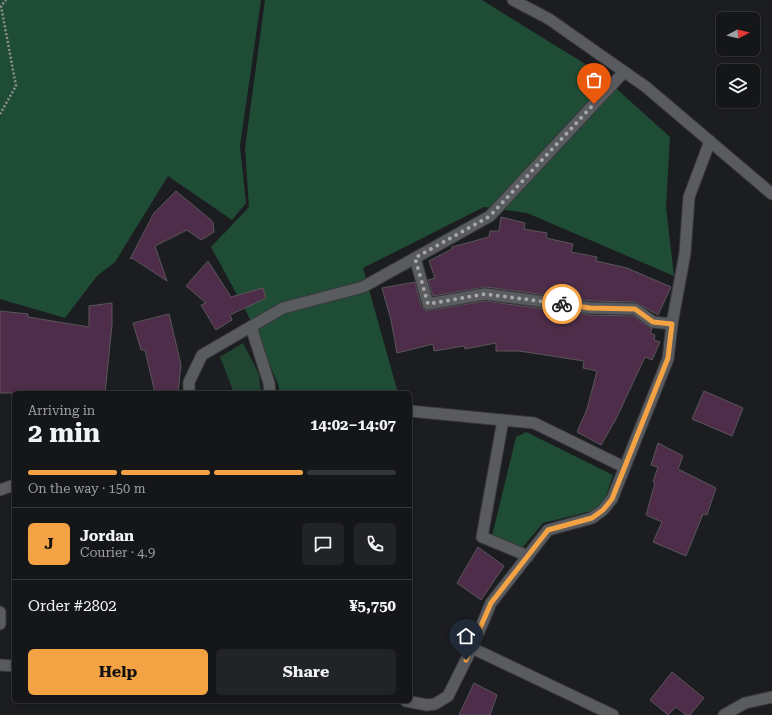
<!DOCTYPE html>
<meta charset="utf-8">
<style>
body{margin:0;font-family:"Roboto Serif",serif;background:#222325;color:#f1f3f6;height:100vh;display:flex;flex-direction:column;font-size:15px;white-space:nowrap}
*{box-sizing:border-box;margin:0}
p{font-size:13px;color:#9d9fa2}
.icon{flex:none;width:22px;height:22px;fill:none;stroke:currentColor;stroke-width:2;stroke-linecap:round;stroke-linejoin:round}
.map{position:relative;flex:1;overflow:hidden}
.drawer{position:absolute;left:12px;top:391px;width:400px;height:312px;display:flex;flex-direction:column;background:#151618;border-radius:6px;box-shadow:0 2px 6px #0003,0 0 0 1px #343537}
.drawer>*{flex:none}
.needle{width:26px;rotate:83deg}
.buttons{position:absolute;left:716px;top:12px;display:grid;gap:8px}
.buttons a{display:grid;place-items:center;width:44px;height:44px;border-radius:6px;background:#151618;box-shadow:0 2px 6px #0003,0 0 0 1px #343537;font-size:20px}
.pin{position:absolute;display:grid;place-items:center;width:34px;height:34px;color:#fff;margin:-41px -17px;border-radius:50% 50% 50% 0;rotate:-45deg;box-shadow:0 0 4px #0007}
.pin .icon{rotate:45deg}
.courier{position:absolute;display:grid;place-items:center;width:40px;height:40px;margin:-20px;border:3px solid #f4a344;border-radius:50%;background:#fff;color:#222;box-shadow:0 1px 5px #0007}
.head em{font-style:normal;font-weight:700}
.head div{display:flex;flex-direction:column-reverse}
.head{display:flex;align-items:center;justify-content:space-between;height:68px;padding:0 16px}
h1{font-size:26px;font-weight:700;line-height:30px}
.bar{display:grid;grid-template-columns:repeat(4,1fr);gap:6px 4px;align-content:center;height:48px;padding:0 16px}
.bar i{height:5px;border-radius:3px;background:#343537}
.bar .active{background:#f4a344}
.bar p{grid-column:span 4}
.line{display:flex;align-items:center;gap:10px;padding:0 16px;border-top:1px solid #343537}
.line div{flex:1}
.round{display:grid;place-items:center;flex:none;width:42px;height:42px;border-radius:6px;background:#222325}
.action{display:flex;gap:8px;margin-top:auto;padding:8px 16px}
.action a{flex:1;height:46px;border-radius:6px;background:#f4a344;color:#111;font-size:16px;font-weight:700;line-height:46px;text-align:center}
.action a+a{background:#222325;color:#f1f3f6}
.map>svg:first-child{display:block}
.green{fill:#204632}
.forest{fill:#1f4c35}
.building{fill:#4d2d49;stroke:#5a5659}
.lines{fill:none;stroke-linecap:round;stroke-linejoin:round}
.minor-casing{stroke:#393a3d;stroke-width:13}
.path{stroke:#8e8f91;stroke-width:2.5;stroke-dasharray:2 2;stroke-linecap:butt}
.minor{stroke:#595b5f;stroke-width:11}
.done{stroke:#a5a6a8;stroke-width:4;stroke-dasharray:0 7.2}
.route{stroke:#f4a344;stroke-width:5}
</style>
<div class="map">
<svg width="772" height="715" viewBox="0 0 772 715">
<rect width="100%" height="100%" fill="#1c1d20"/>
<path class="green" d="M243,343L259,374L261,393H234L220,357Z"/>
<g class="forest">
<path d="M0,0H261L240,146L246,203L232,220L168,176L115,262L97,276L65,318L0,299Z"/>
<path d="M265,0H482L598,72L670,137L666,207L674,276L527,213L484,207L363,268L398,393H280L278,384L248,315L211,247L249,207L245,148Z"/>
<path d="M526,432L613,475L605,499L592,511L543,523L523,547L492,536L516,437Z"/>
</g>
<g class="building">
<path d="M176,191L211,220L213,223L214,232L201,240L187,230L155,246L167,281L132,258L130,259L154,213Z"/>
<path d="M501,217L525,223L524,229L547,233L546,238L573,244L571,252L597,257L596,261L627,268L671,287L658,315L635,302L591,301L486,287L433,296L428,280L435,278L429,261L452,249V247L489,237L490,231H499Z"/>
<path d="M208,261L231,297L263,288L266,298L230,315L232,320L216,330L201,305L206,303L186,286Z"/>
<path d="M415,282L421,306L426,311L485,301L589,315L633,316L652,329L650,333L655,335L654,340L660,342L652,360L645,357L616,419L601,445L577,432L587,409L597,371L583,368L584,361L519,351H496V343L465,349L464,346L434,351L433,344L397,353L391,320L382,288Z"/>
<path d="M112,303V325L105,393H0V311L28,314V317L89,327V306Z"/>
<path d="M169,314L181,365L178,393H155L145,350H141L133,323Z"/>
<path d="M704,391L743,408L732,436L692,419Z"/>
<path d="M658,443L683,456L678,469L716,488L707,515L703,514L686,556L653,542L662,522L646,515L655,483L653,482L658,467L651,465Z"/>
<path d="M478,547L504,566L481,600L457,583Z"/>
<path d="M672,672L704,698L690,715H686L676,707L668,715L650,700Z"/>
<path d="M474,683L497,695L490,715H459Z"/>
</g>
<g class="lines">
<g class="minor-casing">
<g id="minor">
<path d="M513,0L549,19L646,87L772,194"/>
<path d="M415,258L490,216L624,72"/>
<path d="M251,327L269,383L270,393"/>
<path d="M189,393V382L202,355L283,308L363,287L415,258L428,304L485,294L590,308L635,309L653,322L672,324L685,253L689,197L710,141"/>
<path d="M410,411L534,423L624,467"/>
<path d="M503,420L482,537L528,556"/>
<path d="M0,490L14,485"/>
<path d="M0,612V624"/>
<path d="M472,648L613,715"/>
<path d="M0,665L14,666"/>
<path d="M406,701L427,705L435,704L448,696L472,648L491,603L548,530L592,518L603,510L612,499L668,359L672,324"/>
<path d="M724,715L745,703L772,697"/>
</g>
</g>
<path class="path" d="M0,114L16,86L1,6L6,0"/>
<use href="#minor" class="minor"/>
</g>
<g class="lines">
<path class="done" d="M562,304L485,294L428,304L415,258L490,216L594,104"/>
<path class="route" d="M466,660L491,603L548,530L592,518L603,510L612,499L668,358L672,324L653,322L635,309L590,308L562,304"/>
</g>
</svg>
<div class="buttons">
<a><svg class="needle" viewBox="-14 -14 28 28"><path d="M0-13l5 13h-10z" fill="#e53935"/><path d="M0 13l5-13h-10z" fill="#9d9fa2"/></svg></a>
<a><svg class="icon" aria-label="layers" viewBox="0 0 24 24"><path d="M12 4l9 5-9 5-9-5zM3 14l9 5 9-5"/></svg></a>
</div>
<div class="pin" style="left:594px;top:104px;background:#ea580c"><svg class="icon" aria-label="bag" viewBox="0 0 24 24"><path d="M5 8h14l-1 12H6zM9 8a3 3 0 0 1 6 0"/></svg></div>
<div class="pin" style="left:466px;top:660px;background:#1f2937"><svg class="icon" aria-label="home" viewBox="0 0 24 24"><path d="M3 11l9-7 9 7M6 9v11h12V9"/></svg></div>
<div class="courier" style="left:562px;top:304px"><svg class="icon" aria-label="bike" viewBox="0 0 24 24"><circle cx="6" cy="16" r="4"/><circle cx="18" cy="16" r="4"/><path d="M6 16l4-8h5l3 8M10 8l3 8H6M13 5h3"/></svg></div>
<section class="drawer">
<div class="head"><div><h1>2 min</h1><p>Arriving in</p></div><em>14:02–14:07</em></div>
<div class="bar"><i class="active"></i><i class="active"></i><i class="active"></i><i></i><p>On the way · 150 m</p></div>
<div class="line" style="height:72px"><b class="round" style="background:#f4a344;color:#111">J</b><div><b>Jordan</b><p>Courier · 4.9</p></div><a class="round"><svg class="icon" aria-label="chat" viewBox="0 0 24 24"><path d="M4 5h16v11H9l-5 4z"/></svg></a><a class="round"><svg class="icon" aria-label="phone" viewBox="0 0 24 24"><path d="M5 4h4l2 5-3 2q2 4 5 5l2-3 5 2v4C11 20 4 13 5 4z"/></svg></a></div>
<div class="line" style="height:52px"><div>Order #2802</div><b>¥5,750</b></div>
<div class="action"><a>Help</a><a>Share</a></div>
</section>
</div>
